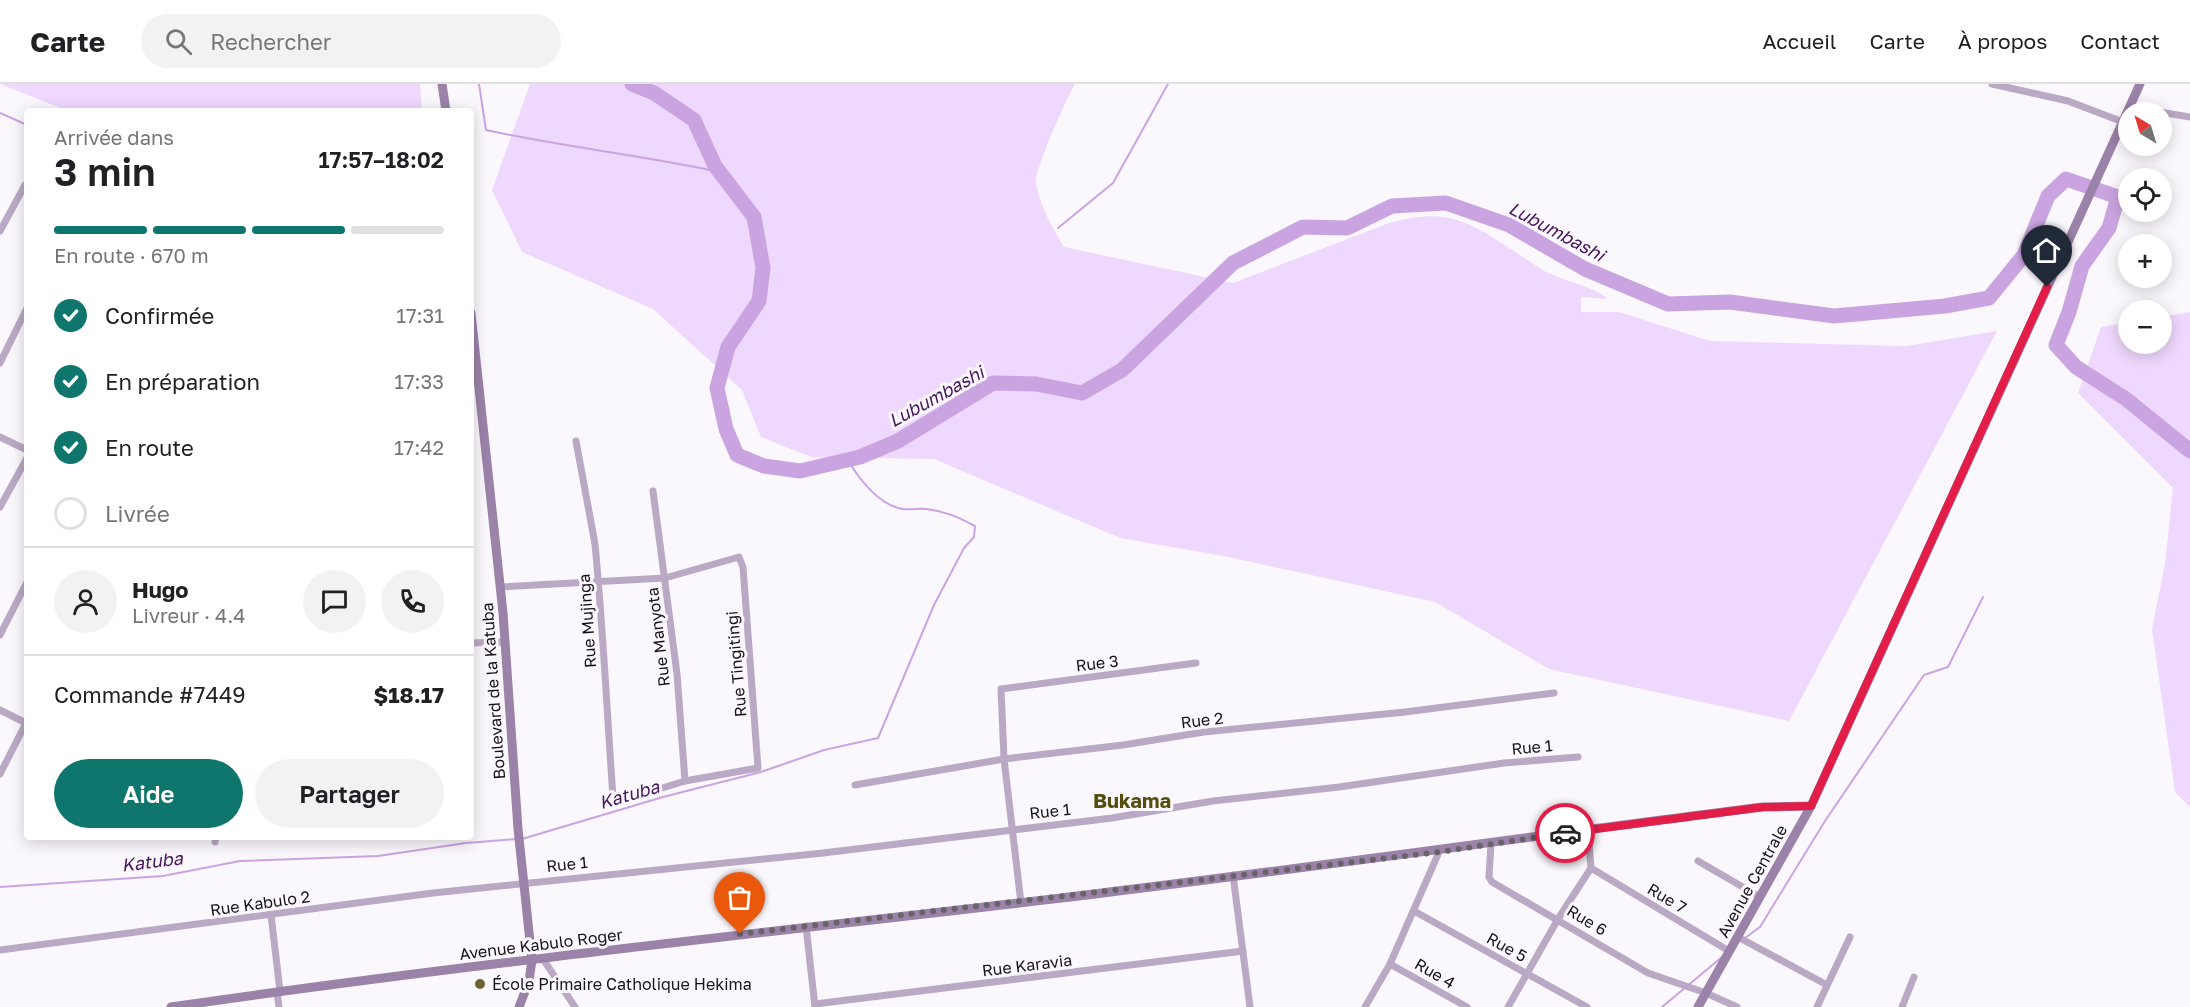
<!DOCTYPE html>
<html lang="fr">
<meta charset="utf-8">
<style>
body{margin:0;font-family:"Golos Text",sans-serif;background:#f2f2f2;color:#202124;height:100vh;display:flex;flex-direction:column;font-size:22px;white-space:nowrap}
*{box-sizing:border-box;margin:0}
p{font-size:20px;color:#757577}
.icon{flex:none;width:33px;height:33px;fill:none;stroke:currentColor;stroke-width:2;stroke-linecap:round;stroke-linejoin:round}
.map{position:relative;flex:1;overflow:hidden}
.panel{position:absolute;left:24px;top:24px;width:450px;height:732px;display:flex;flex-direction:column;background:#fff;border-radius:6px;box-shadow:0 3px 15px #0003}
.panel>*{flex:none}
.needle{width:39px;rotate:322deg}
.buttons{position:absolute;left:2118px;top:18px;display:grid;gap:12px}
.buttons a{display:grid;place-items:center;width:54px;height:54px;border-radius:50%;background:#fff;box-shadow:0 3px 15px #0003;font-size:30px}
.pin{position:absolute;display:grid;place-items:center;width:51px;height:51px;color:#fff;margin:-62px -26px;border-radius:50% 50% 50% 0;rotate:-45deg;box-shadow:0 0 6px #0007}
.pin .icon{rotate:45deg}
.courier{position:absolute;display:grid;place-items:center;width:60px;height:60px;margin:-30px;border:4px solid #e11d48;border-radius:50%;background:#fff;color:#222;box-shadow:0 2px 8px #0007}
.summary em{font-style:normal;font-weight:600}
.summary div{display:flex;flex-direction:column-reverse}
.summary{display:flex;align-items:center;justify-content:space-between;height:102px;padding:0 30px}
h1{font-size:39px;font-weight:600;line-height:45px}
.bar{display:grid;grid-template-columns:repeat(4,1fr);gap:9px 6px;align-content:center;height:72px;padding:0 30px}
.bar i{height:8px;border-radius:4px;background:#e0e0e0}
.bar .on{background:#0f766e}
.bar p{grid-column:span 4}
.line{display:flex;align-items:center;gap:15px;padding:0 30px;border-top:2px solid #e0e0e0}
.line div{flex:1}
.round{display:grid;place-items:center;flex:none;width:63px;height:63px;border-radius:32px;background:#f2f2f2}
ol{padding:0 30px;list-style:none}
li{display:flex;align-items:center;gap:18px;height:66px}
li p{margin-inline-start:auto}
li .icon{padding:6px;border-radius:50%;background:#0f766e;color:#fff;stroke-width:4}
li:last-child{color:#757577}
li i{width:33px;height:33px;border:3px solid #e0e0e0;border-radius:50%}
.cta{display:flex;gap:12px;margin-top:auto;padding:12px 30px}
.cta a{flex:1;height:69px;border-radius:36px;background:#0f766e;color:#fff;font-size:24px;font-weight:600;line-height:69px;text-align:center}
.cta a+a{background:#f2f2f2;color:#202124}
header{display:flex;align-items:center;gap:36px;box-sizing:border-box;height:84px;padding:0 30px;background:#fff;border-bottom:2px solid #e0e0e0}
header strong{font-size:28px}
nav{display:flex;gap:33px;margin-inline-start:auto;font-size:21px}
.search{width:420px;height:54px;background:#f2f2f2;display:flex;align-items:center;gap:15px;box-sizing:border-box;padding:0 21px;border-radius:33px;color:#757577;font-size:22px}
.map>svg:first-child{display:block}
.green{fill:#efd8fd}
.lines{fill:none;stroke-linecap:round;stroke-linejoin:round}
.stream{stroke:#caa4e0;stroke-width:2}
.river{stroke:#caa4e0;stroke-width:15}
.street{stroke:#baa9c4;stroke-width:7}
.secondary{stroke:#9b82a8;stroke-width:9}
.done{stroke:#676369;stroke-width:6;stroke-dasharray:0 10.8}
.route{stroke:#e11d48;stroke-width:8}
.poi-dot{fill:#68632f;stroke:#fbf8fd;stroke-width:2}
.labels{text-anchor:middle;dominant-baseline:central;stroke-width:6;stroke-linejoin:round;paint-order:stroke}
.street-label{font-size:16px;fill:#18131a;stroke:#fbf8fd}
.poi-label{font-size:16px;fill:#18131a;stroke:#fbf8fd;text-anchor:start}
.water-label{font-size:18px;font-style:italic;fill:#46165b;stroke:#fbf8fd}
.quarter-label{font-size:20px;font-weight:bold;fill:#544e0f;stroke:#fbf8fd}
</style>
<header>
<strong>Carte</strong>
<div class="search"><svg class="icon" aria-label="search" viewBox="0 0 24 24"><circle cx="10" cy="10" r="6"/><path d="M15 15l6 6"/></svg>Rechercher</div>
<nav><a>Accueil</a><a>Carte</a><a>À propos</a><a>Contact</a></nav>
</header>
<div class="map">
<svg width="2190" height="923" viewBox="0 0 2190 923">
<rect width="100%" height="100%" fill="#fbf8fd"/>
<g class="green">
<path d="M0,0H420L422,27H68Z"/>
<path d="M530,0H1075C1067,13 1034,87 1036,99C1040,123 1052,143 1064,163L1233,199L1389,139C1449,122 1470,138 1520,171C1530,177 1540,186 1551,190C1570,199 1588,201 1606,213L1605,215L1581,213V228H1619L1710,257L1906,262L1997,247L1789,637L1549,585L1435,518L1229,473L1120,454L934,375L811,373L761,353L742,306L653,225L522,168L492,106Z"/>
<path d="M2190,228V723L2175,708L2152,545L2165,480L2173,404L2078,309L2101,243L2128,238V260H2162V233Z"/>
</g>
<g class="lines">
<g class="stream">
<path d="M479,0L486,46C563,63 642,71 720,88"/>
<path d="M0,29L27,41"/>
<path d="M1058,144L1113,99L1168,0"/>
<path d="M522,755L663,713L761,688L824,666L878,654L934,521L964,464L974,453L975,442C958,433 945,427 926,425C917,424 907,427 898,424C877,418 859,395 848,376"/>
<path d="M0,803L163,792L240,777L378,772L466,759L516,755"/>
<path d="M1745,854L1760,843L1825,737L1924,591L1948,583L1983,513"/>
<path d="M1662,923L1722,873"/>
</g>
<path class="river" d="M632,0L654,9L694,36L715,82L754,133L763,184L759,217L728,263L717,304L726,345L737,371L764,382L800,387L860,373L898,357L993,299L1036,300L1082,309L1122,286L1233,179L1303,143L1347,144L1392,122L1446,119L1509,141L1585,185L1668,220L1730,218L1834,232L1945,222L1989,214L2024,171L2048,112L2066,95L2118,113L2109,144L2082,182L2069,228L2056,261L2076,283L2126,315L2190,367"/>
<g class="street">
<path d="M1992,0L2068,17L2123,38"/>
<path d="M2130,23L2190,33"/>
<path d="M0,147L25,101"/>
<path d="M0,279L27,224"/>
<path d="M0,353L27,366"/>
<path d="M653,407L677,590L685,697"/>
<path d="M0,423L27,374"/>
<path d="M500,503L665,494L739,473L743,483L758,684L685,697L620,717L613,713C607,629 603,544 595,460L576,357"/>
<path d="M0,551L27,498"/>
<path d="M471,559L505,558"/>
<path d="M0,626L26,639"/>
<path d="M0,690L27,637"/>
<path d="M855,701L1004,675L1123,661L1204,648L1405,628L1554,609"/>
<path d="M215,758L216,753"/>
<path d="M1491,759L1489,793L1492,798L1648,889L1706,909L1737,923"/>
<path d="M1698,777L1760,813"/>
<path d="M1591,784L1729,867"/>
<path d="M1233,791L1250,923"/>
<path d="M1021,819L1004,675L1001,605L1196,579"/>
<path d="M1414,827L1587,923"/>
<path d="M271,831L280,907"/>
<path d="M806,842L815,923"/>
<path d="M1738,853L1827,901"/>
<path d="M0,866L433,809L823,769L1112,734L1213,717L1339,703L1504,679L1578,673"/>
<path d="M543,875L575,923"/>
<path d="M1390,880L1467,923"/>
<path d="M277,908L279,923"/>
<path d="M815,920L1243,867"/>
<path d="M1365,923L1390,880L1439,768"/>
<path d="M1508,923L1558,835L1591,784L1588,746"/>
<path d="M1817,923L1850,853"/>
<path d="M1902,923L1914,893"/>
</g>
<g class="secondary">
<path d="M442,0L446,27"/>
<path d="M471,229L503,529L518,745L532,876L529,897L519,923"/>
<path d="M171,923C453,882 736,852 1019,819C1268,790 1515,754 1763,723L1811,722"/>
<path d="M1698,923L1811,722L2140,0"/>
</g>
</g>
<g class="lines">
<path class="done" d="M740,850L1439,768L1565,749"/>
<path class="route" d="M1565,749L1763,723L1811,722L2047,203"/>
</g>
<circle class="poi-dot" cx="480" cy="900" r="6"/>
<g class="labels">
<g class="street-label">
<text transform="translate(587 537) rotate(-94)">Rue Mujinga</text>
<text transform="translate(658 553) rotate(-97)">Rue Manyota</text>
<text transform="translate(1097 579) rotate(-7)">Rue 3</text>
<text transform="translate(736 580) rotate(-95)">Rue Tingitingi</text>
<text transform="translate(493 607) rotate(-94)">Boulevard de la Katuba</text>
<text transform="translate(1202 636) rotate(-7)">Rue 2</text>
<text transform="translate(1532 663) rotate(-5)">Rue 1</text>
<text transform="translate(1050 727) rotate(-6)">Rue 1</text>
<text transform="translate(567 780) rotate(-6)">Rue 1</text>
<text transform="translate(1752 797) rotate(-61)">Avenue Centrale</text>
<text transform="translate(1667 814) rotate(31)">Rue 7</text>
<text transform="translate(260 819) rotate(-8)">Rue Kabulo 2</text>
<text transform="translate(1587 836) rotate(31)">Rue 6</text>
<text transform="translate(541 860) rotate(-7)">Avenue Kabulo Roger</text>
<text transform="translate(1507 863) rotate(29)">Rue 5</text>
<text transform="translate(1027 881) rotate(-7)">Rue Karavia</text>
<text transform="translate(1435 889) rotate(30)">Rue 4</text>
</g>
<g class="poi-label">
<text x="492" y="900">École Primaire Catholique Hekima</text>
</g>
<g class="water-label">
<text transform="translate(1557 147) rotate(28)">Lubumbashi</text>
<text transform="translate(936 312) rotate(-29)">Lubumbashi</text>
<text transform="translate(629 710) rotate(-16)">Katuba</text>
<text transform="translate(152 777) rotate(-7)">Katuba</text>
</g>
<g class="quarter-label">
<text x="1132" y="716">Bukama</text>
</g>
</g>
</svg>
<div class="buttons">
<a><svg class="needle" viewBox="-14 -14 28 28"><path d="M0-13l5 13h-10z" fill="#e53935"/><path d="M0 13l5-13h-10z" fill="#757577"/></svg></a>
<a><svg class="icon" aria-label="locate" viewBox="0 0 24 24"><circle cx="12" cy="12" r="6"/><path d="M12 2v4M12 18v4M2 12h4M18 12h4"/></svg></a>
<a>+</a>
<a>−</a>
</div>
<div class="pin" style="left:740px;top:850px;background:#ea580c"><svg class="icon" aria-label="bag" viewBox="0 0 24 24"><path d="M5 8h14l-1 12H6zM9 8a3 3 0 0 1 6 0"/></svg></div>
<div class="pin" style="left:2047px;top:203px;background:#1f2937"><svg class="icon" aria-label="home" viewBox="0 0 24 24"><path d="M3 11l9-7 9 7M6 9v11h12V9"/></svg></div>
<div class="courier" style="left:1565px;top:749px"><svg class="icon" aria-label="car" viewBox="0 0 24 24"><path d="M5 17H2v-5l4-1 3-4h7l3 4 3 1v5h-3M9 17h6M6 11h13"/><circle cx="7" cy="17" r="2"/><circle cx="17" cy="17" r="2"/></svg></div>
<section class="panel">
<div class="summary"><div><h1>3 min</h1><p>Arrivée dans</p></div><em>17:57–18:02</em></div>
<div class="bar"><i class="on"></i><i class="on"></i><i class="on"></i><i></i><p>En route · 670 m</p></div>
<ol>
<li><svg class="icon" aria-label="check" viewBox="0 0 24 24"><path d="M5 12l5 5 9-10"/></svg>Confirmée<p>17:31</p></li>
<li><svg class="icon" aria-label="check" viewBox="0 0 24 24"><path d="M5 12l5 5 9-10"/></svg>En préparation<p>17:33</p></li>
<li><svg class="icon" aria-label="check" viewBox="0 0 24 24"><path d="M5 12l5 5 9-10"/></svg>En route<p>17:42</p></li>
<li><i></i>Livrée</li>
</ol>
<div class="line" style="height:108px"><a class="round"><svg class="icon" aria-label="person" viewBox="0 0 24 24"><circle cx="12" cy="8" r="4"/><path d="M4 21q1-7 8-7t8 7"/></svg></a><div><b>Hugo</b><p>Livreur · 4.4</p></div><a class="round"><svg class="icon" aria-label="chat" viewBox="0 0 24 24"><path d="M4 5h16v11H9l-5 4z"/></svg></a><a class="round"><svg class="icon" aria-label="phone" viewBox="0 0 24 24"><path d="M5 4h4l2 5-3 2q2 4 5 5l2-3 5 2v4C11 20 4 13 5 4z"/></svg></a></div>
<div class="line" style="height:78px"><div>Commande #7449</div><b>$18.17</b></div>
<div class="cta"><a>Aide</a><a>Partager</a></div>
</section>
</div>
